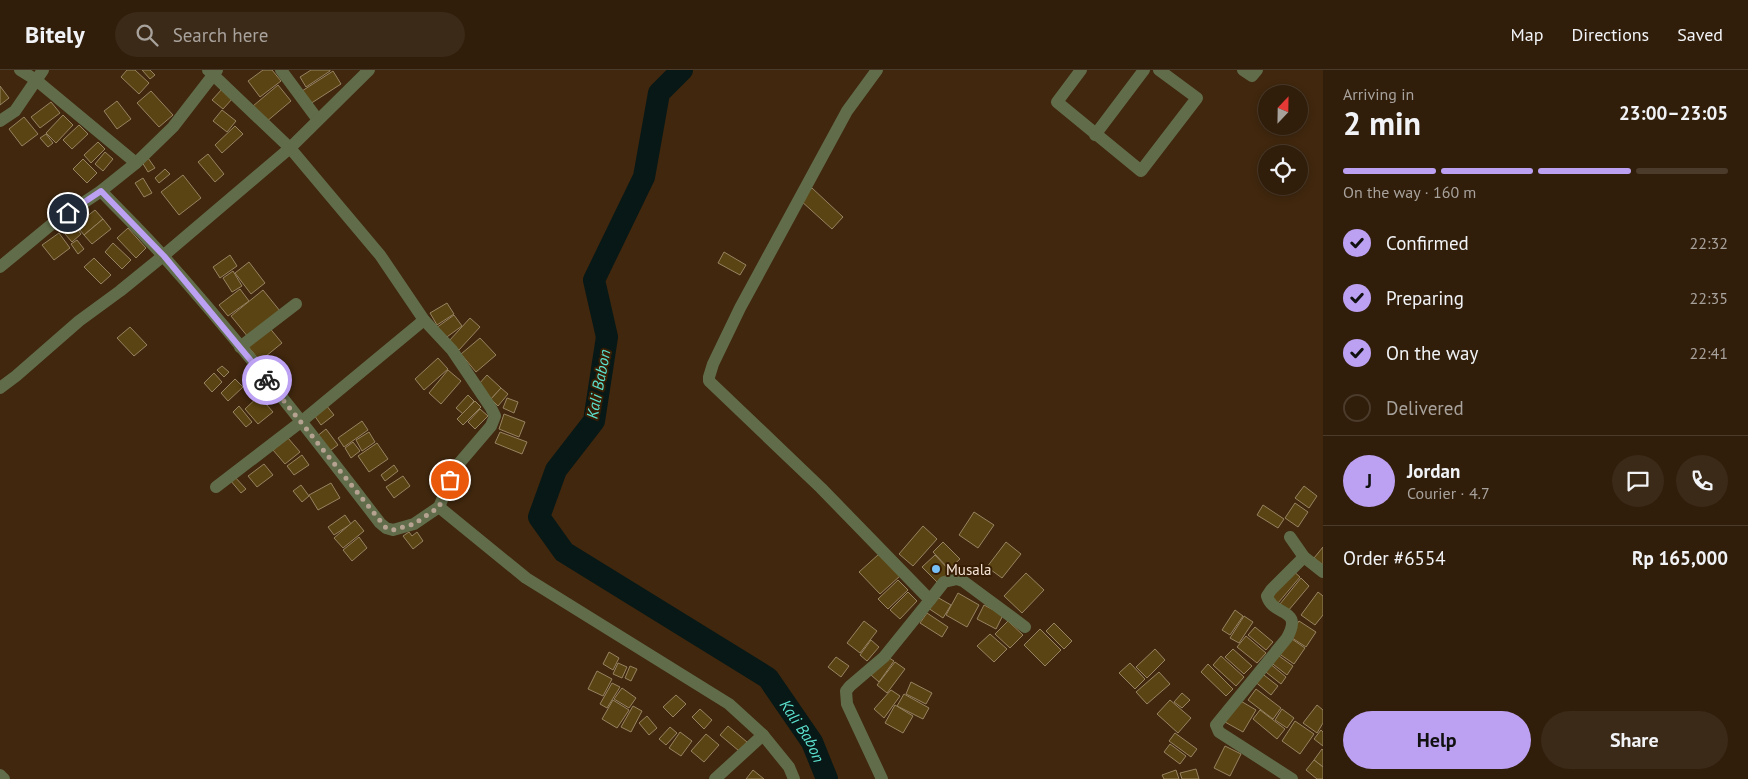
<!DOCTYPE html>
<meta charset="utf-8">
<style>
body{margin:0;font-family:"PT Sans",sans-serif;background:#3c2a18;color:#f1f3f6;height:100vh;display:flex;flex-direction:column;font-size:19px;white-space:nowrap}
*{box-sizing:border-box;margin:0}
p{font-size:16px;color:#a8a29c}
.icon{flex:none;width:28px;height:28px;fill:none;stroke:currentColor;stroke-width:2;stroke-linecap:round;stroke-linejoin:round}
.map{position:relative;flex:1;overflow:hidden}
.side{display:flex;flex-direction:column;background:#301d0a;width:425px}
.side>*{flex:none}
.needle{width:32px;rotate:22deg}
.buttons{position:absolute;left:1258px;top:15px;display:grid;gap:10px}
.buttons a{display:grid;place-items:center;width:50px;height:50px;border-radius:50%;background:#301d0a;box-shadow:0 2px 8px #0003,0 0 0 1px #4b3b2b;font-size:25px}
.pin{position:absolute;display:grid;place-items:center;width:42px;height:42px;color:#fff;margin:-21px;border:2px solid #fff;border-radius:50%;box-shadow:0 1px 5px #0007}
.courier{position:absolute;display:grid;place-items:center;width:50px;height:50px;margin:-25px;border:4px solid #bca0f2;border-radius:50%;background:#fff;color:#222;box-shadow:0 1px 6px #0007}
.overview em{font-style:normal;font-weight:600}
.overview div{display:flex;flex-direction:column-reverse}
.overview{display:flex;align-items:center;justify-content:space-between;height:85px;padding:0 20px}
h1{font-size:32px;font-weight:600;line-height:38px}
.bar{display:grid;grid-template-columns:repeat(4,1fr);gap:8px 5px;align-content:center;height:60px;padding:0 20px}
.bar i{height:6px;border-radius:4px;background:#4b3b2b}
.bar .on{background:#bca0f2}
.bar p{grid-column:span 4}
.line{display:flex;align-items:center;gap:12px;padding:0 20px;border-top:1px solid #4b3b2b}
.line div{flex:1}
.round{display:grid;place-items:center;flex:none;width:52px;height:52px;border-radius:26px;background:#3c2a18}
ol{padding:0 20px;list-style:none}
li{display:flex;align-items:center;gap:15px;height:55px}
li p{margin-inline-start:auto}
li .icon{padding:5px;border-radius:50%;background:#bca0f2;color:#111;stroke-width:4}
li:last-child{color:#a8a29c}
li i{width:28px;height:28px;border:2px solid #4b3b2b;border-radius:50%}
.cta{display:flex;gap:10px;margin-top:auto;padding:10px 20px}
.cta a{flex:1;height:58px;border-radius:30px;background:#bca0f2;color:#111;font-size:20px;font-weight:600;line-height:58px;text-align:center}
.cta a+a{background:#3c2a18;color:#f1f3f6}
header{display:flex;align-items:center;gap:30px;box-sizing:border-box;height:70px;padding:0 25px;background:#301d0a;border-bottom:1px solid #4b3b2b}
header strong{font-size:24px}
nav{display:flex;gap:28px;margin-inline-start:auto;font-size:18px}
.search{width:350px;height:45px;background:#3c2a18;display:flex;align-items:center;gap:12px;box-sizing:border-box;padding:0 18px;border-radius:28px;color:#a8a29c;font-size:19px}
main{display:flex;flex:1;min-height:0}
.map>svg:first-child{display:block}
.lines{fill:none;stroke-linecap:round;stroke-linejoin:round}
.river{stroke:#071816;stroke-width:22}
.building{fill:#5b4413;stroke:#968361}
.minor{stroke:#616d4a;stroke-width:12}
.done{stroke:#b6a291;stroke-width:5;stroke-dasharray:0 9}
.route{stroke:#bca0f2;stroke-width:6}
.poi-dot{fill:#77bff7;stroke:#361d04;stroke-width:2}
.labels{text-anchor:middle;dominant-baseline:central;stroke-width:4;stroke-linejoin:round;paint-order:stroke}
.poi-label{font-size:15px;fill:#f6e5d7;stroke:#361d04;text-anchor:start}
.water-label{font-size:16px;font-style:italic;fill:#5ce1cf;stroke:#361d04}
</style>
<header>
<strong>Bitely</strong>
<div class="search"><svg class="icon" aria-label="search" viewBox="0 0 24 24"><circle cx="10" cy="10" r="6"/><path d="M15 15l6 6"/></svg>Search here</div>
<nav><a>Map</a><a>Directions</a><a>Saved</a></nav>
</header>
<main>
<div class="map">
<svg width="1323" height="709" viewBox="0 0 1323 709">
<rect width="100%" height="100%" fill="#40270e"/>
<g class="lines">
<path class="river" id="s1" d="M682,0L659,23L644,107L594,210L607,267L594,351L556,400L539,447L564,482L768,608L812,672L827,709"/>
</g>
<g class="building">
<path d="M127,0H135L149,13L139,24L121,7Z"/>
<path d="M142,0H150L155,5L150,9Z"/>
<path d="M263,0H272L281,11L260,27L248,11Z"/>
<path d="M311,0H330V1L306,17L300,7Z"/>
<path d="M333,1L341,14L310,34L302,21Z"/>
<path d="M278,15L291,31L266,52L253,36Z"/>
<path d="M0,16L9,28L0,35Z"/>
<path d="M222,19L233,28L223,39L212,30Z"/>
<path d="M151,21L173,45L159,57L137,33Z"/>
<path d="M117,31L131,49L117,59L104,41Z"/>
<path d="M51,32L60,43L40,58L31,47Z"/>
<path d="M222,40L236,51L227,62L213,51Z"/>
<path d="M63,45L73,55L56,73L46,63Z"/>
<path d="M24,47L38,64L22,76L9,59Z"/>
<path d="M79,55L88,64L72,79L63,70Z"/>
<path d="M235,56L243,64L222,83L215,75Z"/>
<path d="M46,64L53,73L48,77L40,68Z"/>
<path d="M98,72L105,79L91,93L84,85Z"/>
<path d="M105,82L113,89L103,101L95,94Z"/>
<path d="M208,84L224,104L215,112L198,92Z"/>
<path d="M148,88L155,98L148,102L142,92Z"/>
<path d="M83,89L97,103L87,113L73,99Z"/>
<path d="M165,99L170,104L159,113L155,108Z"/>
<path d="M183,105L201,128L179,145L161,122Z"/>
<path d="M143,108L152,123L144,127L135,113Z"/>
<path d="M812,118L843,147L832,159L800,130Z"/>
<path d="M95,140L103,149L84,165L76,155Z"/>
<path d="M103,149L111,159L92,174L84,165Z"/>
<path d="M75,156L81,164L72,172L65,164Z"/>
<path d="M128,158L146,178L136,188L117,168Z"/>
<path d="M59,163L70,178L54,190L42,175Z"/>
<path d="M77,170L84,179L78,184L71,174Z"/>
<path d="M113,173L131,190L122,199L105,182Z"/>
<path d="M724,182L746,195L740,205L718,193Z"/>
<path d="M230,185L237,196L220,208L213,197Z"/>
<path d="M94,188L111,205L101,214L84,197Z"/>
<path d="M249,192L265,213L251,224L235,203Z"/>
<path d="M233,201L242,216L232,222L223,208Z"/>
<path d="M240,219L249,231L228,246L219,235Z"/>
<path d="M263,220L280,241L248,267L231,246Z"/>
<path d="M447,233L454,244L437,255L430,243Z"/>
<path d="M454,245L462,256L444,269L436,258Z"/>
<path d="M470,248L480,257L459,280L449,271Z"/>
<path d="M268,256L282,273L260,291L246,274Z"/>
<path d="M130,257L147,275L134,286L117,268Z"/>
<path d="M480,268L496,285L476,302L461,284Z"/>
<path d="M438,288L448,299L424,320L415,309Z"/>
<path d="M222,296L229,302L224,307L217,300Z"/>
<path d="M448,300L461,311L441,334L429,323Z"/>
<path d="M214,303L222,312L212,322L204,313Z"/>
<path d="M487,305L501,318L491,329L478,315Z"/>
<path d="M235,309L243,317L228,331L221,323Z"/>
<path d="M501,318L508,324L498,336L491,329Z"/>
<path d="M468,325L474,331L463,344L456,338Z"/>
<path d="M259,326L273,342L258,354L245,339Z"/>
<path d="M507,328L518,332L514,343L503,338Z"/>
<path d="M475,331L481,337L463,355L457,349Z"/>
<path d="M326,335L334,345L321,355L314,345Z"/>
<path d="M239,336L252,352L246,357L233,342Z"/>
<path d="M480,339L488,346L475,359L468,352Z"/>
<path d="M504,344L525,352L519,367L499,359Z"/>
<path d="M362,351L368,360L344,377L338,368Z"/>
<path d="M326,359L338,375L327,383L316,367Z"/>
<path d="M369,362L375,372L362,381L356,370Z"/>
<path d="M500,362L527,372L522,384L495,373Z"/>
<path d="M288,368L300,382L285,394L273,380Z"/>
<path d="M353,372L360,381L351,388L345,378Z"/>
<path d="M377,373L388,389L369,402L358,386Z"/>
<path d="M302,385L309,395L294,405L287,396Z"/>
<path d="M264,394L273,405L257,417L248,406Z"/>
<path d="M394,395L398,401L385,411L381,405Z"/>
<path d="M234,406L246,419L241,423L230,410Z"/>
<path d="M403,406L410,416L394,428L386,417Z"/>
<path d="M331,413L340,428L318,440L309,425Z"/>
<path d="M301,415L309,426L302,432L293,421Z"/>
<path d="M1304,416L1317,426L1309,438L1295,428Z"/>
<path d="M1295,433L1308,442L1298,457L1285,448Z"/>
<path d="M1263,435L1284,449L1278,458L1257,445Z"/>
<path d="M974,442L994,455L978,478L959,465Z"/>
<path d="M345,445L351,454L334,465L328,457Z"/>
<path d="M355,450L364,461L343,478L334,468Z"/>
<path d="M923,456L937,469L913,496L899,484Z"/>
<path d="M409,462L412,466L417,462L423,471L413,479L403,466Z"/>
<path d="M359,467L367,478L352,491L343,480Z"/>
<path d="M943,472L960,489L949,499L933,482Z"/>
<path d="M1006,472L1021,484L1002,508L987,497Z"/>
<path d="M1323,477V495L1314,488Z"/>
<path d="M879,484L900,506L880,524L859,502Z"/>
<path d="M935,485L950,501L938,513L922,497Z"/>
<path d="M1292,500L1300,507L1278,533L1270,526Z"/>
<path d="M1026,503L1044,520L1022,543L1004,526Z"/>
<path d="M1301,508L1309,516L1288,541L1280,534Z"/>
<path d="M898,510L908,520L888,539L878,529Z"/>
<path d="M908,522L917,531L900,549L890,540Z"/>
<path d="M1318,522L1323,526V545L1315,555L1301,545Z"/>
<path d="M958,523L979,535L967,557L946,545Z"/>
<path d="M937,527L951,535L943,548L928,538Z"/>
<path d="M984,535L1003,545L996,559L977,549Z"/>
<path d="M1235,540L1243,546L1230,565L1222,560Z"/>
<path d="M927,543L948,557L942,567L920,553Z"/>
<path d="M1244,546L1253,552L1239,573L1230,568Z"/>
<path d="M864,551L877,561L860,583L847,573Z"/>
<path d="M1008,551L1023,565L1010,578L995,564Z"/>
<path d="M1299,551L1316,562L1306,577L1289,566Z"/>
<path d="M1054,553L1072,571L1064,579L1046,561Z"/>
<path d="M1255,557L1273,572L1266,580L1248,565Z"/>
<path d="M1040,559L1061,580L1045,596L1024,575Z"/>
<path d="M990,564L1007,579L994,592L977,576Z"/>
<path d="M1246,566L1266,583L1257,593L1237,577Z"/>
<path d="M1289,567L1305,578L1294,594L1278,583Z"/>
<path d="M871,570L879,577L867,591L860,585Z"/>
<path d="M1155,579L1165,590L1147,608L1136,597Z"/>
<path d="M1233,579L1252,596L1244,604L1225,587Z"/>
<path d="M609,582L619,588L613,600L603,594Z"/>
<path d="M1275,583L1293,596L1287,605L1269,591Z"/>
<path d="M886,586L894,591L879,612L871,605Z"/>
<path d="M1221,586L1244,607L1236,616L1213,595Z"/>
<path d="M836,587L849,596L841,607L828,597Z"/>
<path d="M895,592L905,599L887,623L877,615Z"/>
<path d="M1268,592L1286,607L1281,614L1262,599Z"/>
<path d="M618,593L627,597L622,608L613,604Z"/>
<path d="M1130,593L1145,609L1135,619L1119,603Z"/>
<path d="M1208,594L1233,619L1226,626L1201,602Z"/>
<path d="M630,596L637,599L631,611L625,608Z"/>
<path d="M597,601L612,609L603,626L588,619Z"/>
<path d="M1159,602L1170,614L1147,634L1136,622Z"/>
<path d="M1260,602L1278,616L1271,625L1253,610Z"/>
<path d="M911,612L932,623L926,634L906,624Z"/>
<path d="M612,613L620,617L607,638L600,634Z"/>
<path d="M622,618L636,628L629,638L614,629Z"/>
<path d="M1256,619L1281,638L1273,649L1248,630Z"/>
<path d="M891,620L900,626L884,648L874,639Z"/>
<path d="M1182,623L1190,630L1182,638L1174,632Z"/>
<path d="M904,624L929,638L923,649L897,636Z"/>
<path d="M676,625L686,634L673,647L663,637Z"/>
<path d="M613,630L629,640L617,658L602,649Z"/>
<path d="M1170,630L1191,648L1178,663L1157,644Z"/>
<path d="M1239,630L1256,640L1243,662L1225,652Z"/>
<path d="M895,635L913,646L903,663L885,653Z"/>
<path d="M1317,635L1323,640V653L1317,663L1303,653Z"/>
<path d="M633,636L642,641L631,662L621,657Z"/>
<path d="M700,639L712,650L704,659L692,647Z"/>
<path d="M1282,639L1294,648L1287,658L1275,650Z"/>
<path d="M1260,640L1285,659L1277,669L1253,649Z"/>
<path d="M647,646L657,658L649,665L639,653Z"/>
<path d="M1295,651L1314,664L1300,684L1282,671Z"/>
<path d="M728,656L747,672L739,681L720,665Z"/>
<path d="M670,657L677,663L666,675L659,669Z"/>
<path d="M1321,660L1323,662V676L1314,669Z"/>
<path d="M680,662L692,671L681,686L669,678Z"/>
<path d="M1175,663L1197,679L1191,687L1169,671Z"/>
<path d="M706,664L719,675L704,692L691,681Z"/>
<path d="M1170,674L1186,686L1180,694L1164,682Z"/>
<path d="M1225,676L1241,684L1230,706L1214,698Z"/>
<path d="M1322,679L1323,680V697L1314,690Z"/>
<path d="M1314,690L1323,697V709H1317L1306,700Z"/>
<path d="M1196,699L1199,709H1182L1180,703Z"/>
<path d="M753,700L764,709H746Z"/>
<path d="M1176,700L1179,709H1164L1162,705Z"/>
</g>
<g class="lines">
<g class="minor">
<path d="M20,0L36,10L136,93"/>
<path d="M281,0L318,50"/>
<path d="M877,0L847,41L740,238L713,294L709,307V311L821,418L930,530L944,512L957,509L963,511L1025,557"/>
<path d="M1081,0L1057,32L1141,101L1197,28L1159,0"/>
<path d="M1243,0L1252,6L1257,0"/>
<path d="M0,51L15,41L43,0"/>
<path d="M1095,65L1144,0"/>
<path d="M101,121C122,143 144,164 164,187C240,272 311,363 380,453L386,458L393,460L414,454L439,437L456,397L491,356L495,346L491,338L452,280L424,250L380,185L290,78L208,0"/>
<path d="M0,197L52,154L101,121L136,93L173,57L217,0"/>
<path d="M240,277L296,234"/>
<path d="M0,318L16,306L79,251L120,221L163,186L290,78L369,0"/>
<path d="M216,417L302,351L424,250"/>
<path d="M439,437L526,508L729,634L763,665L789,697L794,709"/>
<path d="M1290,467L1304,487L1323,502"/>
<path d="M0,705L4,709"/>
<path d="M715,709L763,665"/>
<path d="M882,709L847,634L846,621L850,616L884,587L930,530"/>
<path d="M1292,709L1219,662L1216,655L1287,568C1304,537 1273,547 1267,526L1271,520L1304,487"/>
</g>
</g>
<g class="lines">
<path class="done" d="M267,310L386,458L393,460L414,454L439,437L450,410"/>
<path class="route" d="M68,143L101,121L164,186L267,310"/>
</g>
<circle class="poi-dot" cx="936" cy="499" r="5"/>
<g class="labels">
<g class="poi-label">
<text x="946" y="499">Musala</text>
</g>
<g class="water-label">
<text transform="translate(598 314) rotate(-79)">Kali Babon</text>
<text stroke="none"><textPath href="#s1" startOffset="834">Kali Babon</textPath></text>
</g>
</g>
</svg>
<div class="buttons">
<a><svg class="needle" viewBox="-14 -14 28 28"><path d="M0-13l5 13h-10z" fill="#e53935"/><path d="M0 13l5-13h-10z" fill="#a8a29c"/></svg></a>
<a><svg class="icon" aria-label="locate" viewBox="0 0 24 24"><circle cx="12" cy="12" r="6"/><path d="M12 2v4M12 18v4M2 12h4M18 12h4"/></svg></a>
</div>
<div class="pin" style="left:450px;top:410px;background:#ea580c"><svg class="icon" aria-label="bag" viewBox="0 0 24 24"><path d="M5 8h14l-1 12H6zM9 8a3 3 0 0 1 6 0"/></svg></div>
<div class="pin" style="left:68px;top:143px;background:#1f2937"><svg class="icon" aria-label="home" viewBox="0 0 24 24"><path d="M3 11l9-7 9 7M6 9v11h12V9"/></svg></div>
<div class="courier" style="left:267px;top:310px"><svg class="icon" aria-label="bike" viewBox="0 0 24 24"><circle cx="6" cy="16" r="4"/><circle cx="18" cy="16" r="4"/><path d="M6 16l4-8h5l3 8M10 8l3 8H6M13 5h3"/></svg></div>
</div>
<section class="side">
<div class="overview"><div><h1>2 min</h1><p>Arriving in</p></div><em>23:00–23:05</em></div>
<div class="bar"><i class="on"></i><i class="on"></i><i class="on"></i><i></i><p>On the way · 160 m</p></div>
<ol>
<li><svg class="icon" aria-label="check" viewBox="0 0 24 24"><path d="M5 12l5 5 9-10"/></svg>Confirmed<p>22:32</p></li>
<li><svg class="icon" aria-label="check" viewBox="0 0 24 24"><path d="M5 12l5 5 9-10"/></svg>Preparing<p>22:35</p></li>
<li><svg class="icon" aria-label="check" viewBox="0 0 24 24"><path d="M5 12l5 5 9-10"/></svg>On the way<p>22:41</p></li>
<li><i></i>Delivered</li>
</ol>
<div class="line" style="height:90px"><b class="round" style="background:#bca0f2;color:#111">J</b><div><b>Jordan</b><p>Courier · 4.7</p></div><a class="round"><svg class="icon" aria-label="chat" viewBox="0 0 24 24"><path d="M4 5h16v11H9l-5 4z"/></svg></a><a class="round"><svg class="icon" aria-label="phone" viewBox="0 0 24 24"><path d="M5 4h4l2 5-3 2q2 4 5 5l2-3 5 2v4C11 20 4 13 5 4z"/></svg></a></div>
<div class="line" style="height:65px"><div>Order #6554</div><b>Rp 165,000</b></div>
<div class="cta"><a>Help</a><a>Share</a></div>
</section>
</main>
